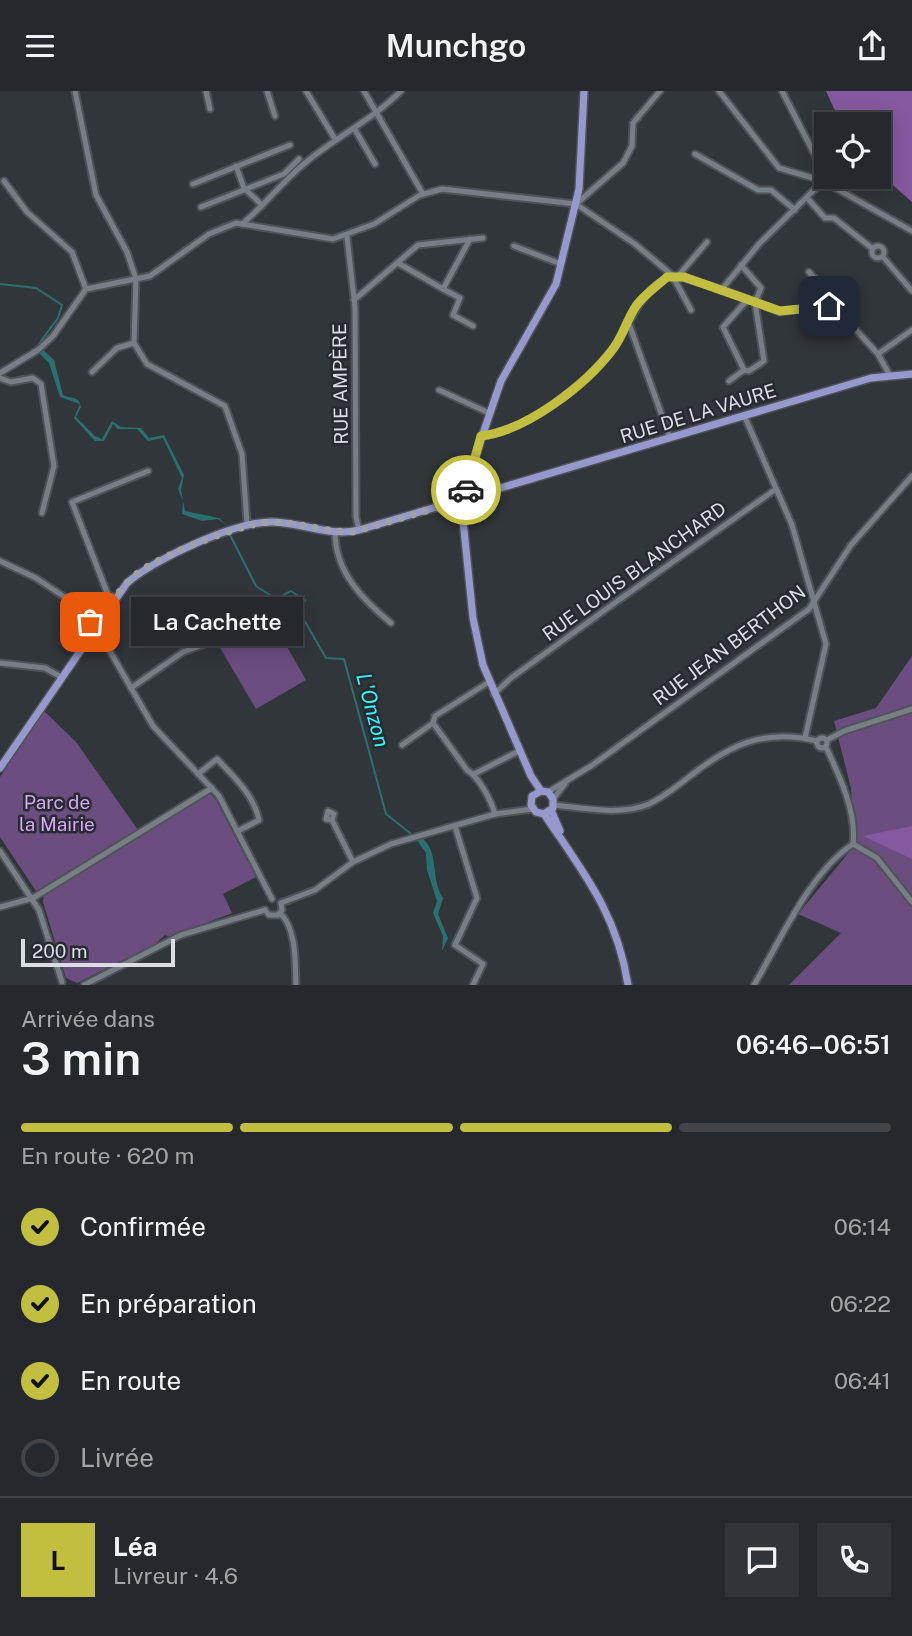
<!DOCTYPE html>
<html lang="fr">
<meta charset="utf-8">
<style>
body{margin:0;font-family:"Public Sans",sans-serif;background:#313438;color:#f1f3f6;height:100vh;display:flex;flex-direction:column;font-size:26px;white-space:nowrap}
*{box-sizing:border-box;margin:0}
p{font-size:23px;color:#a3a6a9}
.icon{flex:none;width:38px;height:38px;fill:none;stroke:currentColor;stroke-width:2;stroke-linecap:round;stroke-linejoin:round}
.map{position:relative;height:894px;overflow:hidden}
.drawer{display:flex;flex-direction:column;background:#25282c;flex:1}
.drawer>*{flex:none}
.buttons{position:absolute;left:814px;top:21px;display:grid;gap:14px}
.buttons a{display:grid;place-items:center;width:77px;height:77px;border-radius:0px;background:#25282c;box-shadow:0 4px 18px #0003,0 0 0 2px #424448;font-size:35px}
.scale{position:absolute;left:21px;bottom:18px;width:154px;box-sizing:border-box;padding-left:7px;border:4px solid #dadde1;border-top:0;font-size:19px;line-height:24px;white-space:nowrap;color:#dadde1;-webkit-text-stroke:5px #272b31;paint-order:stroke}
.pin{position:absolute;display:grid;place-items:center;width:60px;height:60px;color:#fff;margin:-30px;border-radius:14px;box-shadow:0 4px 10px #0006}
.courier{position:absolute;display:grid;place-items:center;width:70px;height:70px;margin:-35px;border:5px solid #c1be40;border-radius:50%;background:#fff;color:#222;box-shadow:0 2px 9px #0007}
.bubble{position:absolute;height:49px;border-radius:0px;background:#25282c;box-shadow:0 4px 18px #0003,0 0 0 2px #424448;font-size:23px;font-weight:600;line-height:49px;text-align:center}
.summary em{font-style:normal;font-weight:600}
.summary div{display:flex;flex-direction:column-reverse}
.summary{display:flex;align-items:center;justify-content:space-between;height:119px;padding:0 21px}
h1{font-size:46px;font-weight:600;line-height:52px}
.bar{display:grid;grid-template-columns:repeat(4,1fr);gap:10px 7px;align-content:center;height:84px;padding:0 21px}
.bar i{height:9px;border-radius:5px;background:#424448}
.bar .on{background:#c1be40}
.bar p{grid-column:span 4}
.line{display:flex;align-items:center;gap:18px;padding:0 21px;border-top:2px solid #424448}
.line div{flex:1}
.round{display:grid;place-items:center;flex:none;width:74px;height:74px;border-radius:0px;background:#313438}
ol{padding:0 21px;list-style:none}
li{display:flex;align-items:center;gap:21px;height:77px}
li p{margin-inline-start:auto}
li .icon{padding:7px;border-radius:50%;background:#c1be40;color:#111;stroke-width:4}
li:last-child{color:#a3a6a9}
li i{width:38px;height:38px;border:4px solid #424448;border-radius:50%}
header{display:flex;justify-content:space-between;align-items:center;height:91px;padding:0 21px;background:#25282c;font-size:32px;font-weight:600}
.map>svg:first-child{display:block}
.green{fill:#6b4d7f}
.forest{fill:#85599f}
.water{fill:#2a7070}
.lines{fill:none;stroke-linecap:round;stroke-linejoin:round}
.stream{stroke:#2a7070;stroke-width:2}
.minor-casing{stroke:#4f5357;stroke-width:9}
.major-casing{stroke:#4f5357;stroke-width:10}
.minor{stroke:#787e85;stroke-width:5}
.major{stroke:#9599cd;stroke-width:7}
.done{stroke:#9fa3a7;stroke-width:7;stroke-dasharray:0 12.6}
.route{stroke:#c1be40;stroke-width:9}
.labels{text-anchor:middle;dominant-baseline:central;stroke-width:5;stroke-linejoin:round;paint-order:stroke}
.street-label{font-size:19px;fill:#dadde1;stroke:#272b31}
.park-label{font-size:19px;fill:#d6a8f5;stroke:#272b31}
.water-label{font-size:21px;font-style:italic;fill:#30f9f9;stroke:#272b31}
</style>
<header><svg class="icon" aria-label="menu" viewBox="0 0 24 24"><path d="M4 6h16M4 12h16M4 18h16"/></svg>Munchgo<svg class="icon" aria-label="share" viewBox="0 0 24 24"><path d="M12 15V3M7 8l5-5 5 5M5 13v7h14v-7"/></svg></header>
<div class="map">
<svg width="912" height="894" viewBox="0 0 912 894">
<rect width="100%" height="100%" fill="#31363b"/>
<g class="green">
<path d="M263,514L306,589L256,618L212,543Z"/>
<path d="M912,565V894H789L841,842L798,823L855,754L851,697L834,630L876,617Z"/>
<path d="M44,620L76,651L138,739L36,800L0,746V686Z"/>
<path d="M209,701L216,709L256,786L223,803L232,822L170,846L165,844L155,853L77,892L66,887L43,811L44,804Z"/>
</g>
<g class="forest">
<path d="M826,0H912V111L879,82L878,33H841Z"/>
<path d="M912,735V768L863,745Z"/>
</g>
<g class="water">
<path d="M43,259L54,269L63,304C70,308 79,304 81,316L76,326L95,345L102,348L112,330L121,336L141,337L149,347L164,344L184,384L181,399L185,420L219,427L227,435L218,428L202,430L182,423L183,410L178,398L182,387L163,347L148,350L137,338H118L113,333L104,350H95L74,327L80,313L60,306L49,272L39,262Z"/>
<path d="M422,747C440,762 430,788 443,807L438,823L448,847L442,860L443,845L433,822L437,810L427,779L426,762L416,748Z"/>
</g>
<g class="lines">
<g class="stream">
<path d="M0,193L36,197L62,214L58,227L38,254"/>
<path d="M229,442L256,495L276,508L291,500L305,509L300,522L326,567L344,568L386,723L410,742"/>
</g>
<g class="minor-casing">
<g id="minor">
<path d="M75,0L96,104L127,161L136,188L134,252L147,273L225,315L242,363L247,432"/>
<path d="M206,0L210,18"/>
<path d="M267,0L275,25"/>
<path d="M306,0L335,48"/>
<path d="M364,0L423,103"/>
<path d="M719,0L779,77L823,90L912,140"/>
<path d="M354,37L375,73"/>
<path d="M695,63L758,99H771L795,119"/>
<path d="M236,75L244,97L262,114"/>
<path d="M4,90L27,121L72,161L86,198"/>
<path d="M193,93L290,54"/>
<path d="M808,108L825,127H834L873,158"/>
<path d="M576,113L623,72L632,55L633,32L660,0"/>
<path d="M201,116L284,83L299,68"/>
<path d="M242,133C264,115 282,91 305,72C336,46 372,29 401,0"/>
<path d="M347,146L355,216L356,426L359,439"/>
<circle cx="878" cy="161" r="6"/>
<path d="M514,155L561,173"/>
<path d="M883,166L912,200"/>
<path d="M398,172L443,198L470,148"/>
<path d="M741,174L761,197L755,211L764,270L749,280L744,279L723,236L748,208"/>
<path d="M809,181L827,202L829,216"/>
<path d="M672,184L691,219"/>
<path d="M678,185L707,151"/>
<path d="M443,198L460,207L453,224L473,235"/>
<path d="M722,198L759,153L819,94L818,70L782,0"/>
<path d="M354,209L418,154L483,147"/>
<path d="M628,230L670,347"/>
<path d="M878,263L912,239"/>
<path d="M92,281L117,257L134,252"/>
<path d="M0,282L38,259L53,245L86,198L150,185L209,143L236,132L333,148L374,133L420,104L442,98L576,113L635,153L672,184L722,198L780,221L823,215L837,218L878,263L889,283"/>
<path d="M0,287L11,291L33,287L41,293L54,375L42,422"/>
<path d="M729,290L744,279"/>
<path d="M439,299L489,322"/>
<path d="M744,324L792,434L826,553L805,647"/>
<path d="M481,345C527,340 584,294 613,258C633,231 637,201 672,184"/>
<path d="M335,441C335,481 363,509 391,532"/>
<path d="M0,470L36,487L69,509L96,536L153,635L219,705L272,808"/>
<path d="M114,506L108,504L72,411L148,380"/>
<path d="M0,572L45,577L61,586"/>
<path d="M131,597L183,561L205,553"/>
<path d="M494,603L511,587L616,511L776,398"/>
<path d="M433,632L467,679C479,686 491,709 495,723"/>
<circle cx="822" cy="652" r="5"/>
<path d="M827,649L844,640L912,618"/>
<path d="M402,654L433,632L435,625L489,591"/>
<path d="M826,656C839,684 857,721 853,753"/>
<path d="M198,683L217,668C234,686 254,704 259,729L238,740"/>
<path d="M474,683L519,660"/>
<path d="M548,701L591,675L809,518L851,454L912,385"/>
<path d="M553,708L565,693"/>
<path d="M554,714C583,717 621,725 649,713C664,706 676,696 689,686C729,654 764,637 817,650"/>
<path d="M332,729L326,728L328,720L334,723L332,729L353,771"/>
<path d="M455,735L477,807L455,854L483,873L473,894"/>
<path d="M853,753L877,767L912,811"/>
<path d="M0,760L39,819L62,891"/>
<path d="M281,812L315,799L353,771L391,753L495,723L533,718"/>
<path d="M0,816L33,807L212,697"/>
<path d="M265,819L269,824H278L282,819L281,812"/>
<path d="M280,822C297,838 295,872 296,894"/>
<path d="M84,894L181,844L265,819"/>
<path d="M754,894C780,850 810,781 853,753"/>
</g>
</g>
<g class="major-casing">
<g id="major">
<path d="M440,413L467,393"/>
<path d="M438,417L463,429"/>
<path d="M0,677L127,492C154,468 238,429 274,431C303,432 331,446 359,439L871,287L912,283"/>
<path d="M541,700L532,705L531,714L536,721L544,723C583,781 617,822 628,894"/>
<path d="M551,719L560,740"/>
<path d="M544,723L553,717V708L548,701L541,700L531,685L483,574L473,527L463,429L474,369L501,290L556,193L579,98L584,0"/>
</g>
</g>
<use href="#minor" class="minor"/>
<use href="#major" class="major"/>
</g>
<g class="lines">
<path class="done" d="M90,531L96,536C108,516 120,496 139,481C162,464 246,430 274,431C301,432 327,441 354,441L464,409L466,399"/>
<path class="route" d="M466,399L481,345C526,340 586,294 613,258C623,245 627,228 636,215C644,204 657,195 667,186H684L780,220L829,215"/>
</g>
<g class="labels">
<g class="street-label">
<text transform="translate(340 293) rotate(-91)">RUE AMPÈRE</text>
<text transform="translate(698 322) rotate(-17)">RUE DE LA VAURE</text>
<text transform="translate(634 480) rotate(-36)">RUE LOUIS BLANCHARD</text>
<text transform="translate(729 554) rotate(-37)">RUE JEAN BERTHON</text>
</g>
<g class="park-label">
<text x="57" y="711">Parc de<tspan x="57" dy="22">la Mairie</tspan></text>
</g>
<g class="water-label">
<text transform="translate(373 619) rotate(75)">L'Onzon</text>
</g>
</g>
</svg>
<div class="buttons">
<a><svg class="icon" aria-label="locate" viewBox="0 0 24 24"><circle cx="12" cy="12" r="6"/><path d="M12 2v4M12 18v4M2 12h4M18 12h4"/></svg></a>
</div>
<div class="scale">200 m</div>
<div class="pin" style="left:90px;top:531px;background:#ea580c"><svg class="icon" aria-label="bag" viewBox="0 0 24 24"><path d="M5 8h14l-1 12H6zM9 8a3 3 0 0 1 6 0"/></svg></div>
<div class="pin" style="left:829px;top:215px;background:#1f2937"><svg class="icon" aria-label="home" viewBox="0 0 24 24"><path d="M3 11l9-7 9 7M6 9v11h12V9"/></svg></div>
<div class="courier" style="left:466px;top:399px"><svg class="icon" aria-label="car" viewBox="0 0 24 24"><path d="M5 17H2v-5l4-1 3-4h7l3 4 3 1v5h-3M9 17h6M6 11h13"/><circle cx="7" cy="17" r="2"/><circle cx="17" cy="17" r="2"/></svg></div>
<div class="bubble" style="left:131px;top:506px;width:172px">La Cachette</div>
</div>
<section class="drawer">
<div class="summary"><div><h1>3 min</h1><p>Arrivée dans</p></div><em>06:46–06:51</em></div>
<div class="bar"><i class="on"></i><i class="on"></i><i class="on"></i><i></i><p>En route · 620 m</p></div>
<ol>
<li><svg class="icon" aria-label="check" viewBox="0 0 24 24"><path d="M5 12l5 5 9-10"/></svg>Confirmée<p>06:14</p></li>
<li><svg class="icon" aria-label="check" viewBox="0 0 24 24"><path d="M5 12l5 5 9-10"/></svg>En préparation<p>06:22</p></li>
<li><svg class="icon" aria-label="check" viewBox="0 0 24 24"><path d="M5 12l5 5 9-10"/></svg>En route<p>06:41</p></li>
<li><i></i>Livrée</li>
</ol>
<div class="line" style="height:126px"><b class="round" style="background:#c1be40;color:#111">L</b><div><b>Léa</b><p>Livreur · 4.6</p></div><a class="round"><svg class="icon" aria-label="chat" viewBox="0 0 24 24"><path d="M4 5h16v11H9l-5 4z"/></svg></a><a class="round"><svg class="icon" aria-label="phone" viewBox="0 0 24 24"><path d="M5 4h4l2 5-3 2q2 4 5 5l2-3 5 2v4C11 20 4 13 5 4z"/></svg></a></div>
</section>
